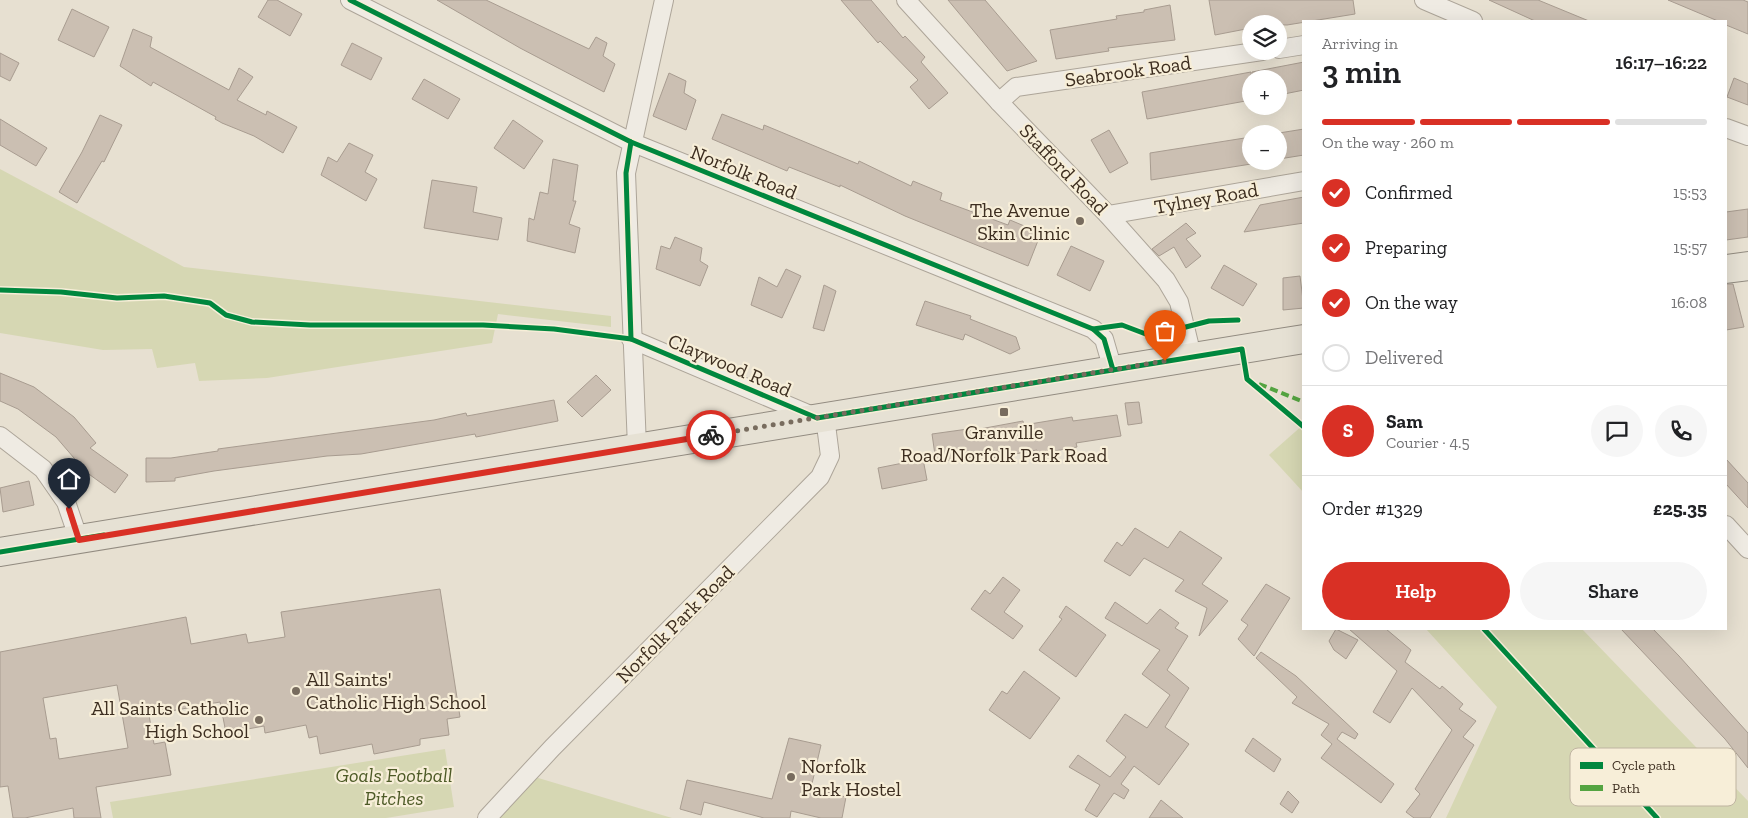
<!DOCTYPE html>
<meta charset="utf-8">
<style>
body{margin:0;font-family:"Zilla Slab",serif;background:#f6f6f6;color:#202124;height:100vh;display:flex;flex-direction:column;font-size:19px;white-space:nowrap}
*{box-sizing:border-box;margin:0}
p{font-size:16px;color:#757577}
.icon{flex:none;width:28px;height:28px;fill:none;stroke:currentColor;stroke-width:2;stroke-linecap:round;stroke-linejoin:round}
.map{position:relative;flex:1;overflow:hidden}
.details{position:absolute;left:1302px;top:20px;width:425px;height:610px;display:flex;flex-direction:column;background:#fff;border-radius:0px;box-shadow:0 5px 20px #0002}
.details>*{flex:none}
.controls{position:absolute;left:1242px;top:15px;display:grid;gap:10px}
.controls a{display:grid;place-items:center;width:45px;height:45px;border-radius:50%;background:#fff;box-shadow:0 5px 20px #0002;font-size:25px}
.pin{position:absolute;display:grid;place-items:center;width:42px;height:42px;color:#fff;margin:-51px -21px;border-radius:50% 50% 50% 0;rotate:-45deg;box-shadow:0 0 5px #0007}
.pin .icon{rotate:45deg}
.courier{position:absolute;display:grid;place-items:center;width:50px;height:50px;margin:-25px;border:4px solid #d93025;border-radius:50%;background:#fff;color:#222;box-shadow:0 1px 6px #0007}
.headline em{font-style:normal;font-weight:600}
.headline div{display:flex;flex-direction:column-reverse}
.headline{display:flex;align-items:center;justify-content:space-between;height:85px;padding:0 20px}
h1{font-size:32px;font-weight:600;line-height:38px}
.bar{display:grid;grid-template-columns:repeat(4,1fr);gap:8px 5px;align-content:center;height:60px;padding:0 20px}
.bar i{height:6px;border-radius:4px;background:#e0e0e0}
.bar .selected{background:#d93025}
.bar p{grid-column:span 4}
.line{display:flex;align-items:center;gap:12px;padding:0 20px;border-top:1px solid #e0e0e0}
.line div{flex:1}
.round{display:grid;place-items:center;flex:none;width:52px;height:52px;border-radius:26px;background:#f6f6f6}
ol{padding:0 20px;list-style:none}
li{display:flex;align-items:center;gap:15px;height:55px}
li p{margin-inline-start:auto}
li .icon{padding:5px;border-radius:50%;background:#d93025;color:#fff;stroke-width:4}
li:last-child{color:#757577}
li i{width:28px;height:28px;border:2px solid #e0e0e0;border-radius:50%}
.button{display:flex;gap:10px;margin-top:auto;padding:10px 20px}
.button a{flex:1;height:58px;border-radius:30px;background:#d93025;color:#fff;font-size:20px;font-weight:600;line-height:58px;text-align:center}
.button a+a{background:#f6f6f6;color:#202124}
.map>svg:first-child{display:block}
.green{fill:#d6d7b3}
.building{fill:#cbbfb2;stroke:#a89c90;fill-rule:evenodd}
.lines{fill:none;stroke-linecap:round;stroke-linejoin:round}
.street-casing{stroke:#ada599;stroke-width:20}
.primary-casing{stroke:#928b80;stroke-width:30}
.street{stroke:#efebe3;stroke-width:18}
.primary{stroke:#e6e1d4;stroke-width:28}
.quiet{stroke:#54a441;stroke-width:4;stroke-dasharray:8 4;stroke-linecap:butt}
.cycleway-casing{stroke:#f7eed8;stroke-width:8}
.cycleway{stroke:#00873e;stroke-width:5}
.done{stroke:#786c5e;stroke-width:5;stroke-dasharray:0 9}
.route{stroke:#d93025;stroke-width:6}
.poi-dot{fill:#786c5e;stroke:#f7eed8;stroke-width:2}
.labels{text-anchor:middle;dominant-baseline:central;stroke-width:4.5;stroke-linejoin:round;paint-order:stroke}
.street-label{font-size:20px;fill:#3d2e20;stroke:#f7eed8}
.poi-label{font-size:20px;fill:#3d2e20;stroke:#f7eed8;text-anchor:end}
.park-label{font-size:20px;font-style:italic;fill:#4d5a26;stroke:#f7eed8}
.key{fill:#f7eed8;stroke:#bfb4a1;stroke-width:1}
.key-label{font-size:14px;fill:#3d2e20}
</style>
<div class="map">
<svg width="1748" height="818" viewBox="0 0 1748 818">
<rect width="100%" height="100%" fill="#e7e0d1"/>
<g class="green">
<path d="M0,169L184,267L611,316V327L498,314L492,343L267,378L199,381L195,363L157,368L152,349L103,350L0,333Z"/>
<path d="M1304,424V493L1269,455Z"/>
<path d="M1426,629H1582L1748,801V818H1446L1497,707Z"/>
<path d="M445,749L454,807L386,818H113L110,802Z"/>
<path d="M535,777L672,818H498Z"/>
</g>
<g class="building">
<path d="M268,0H277L302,14L290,36L258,17Z"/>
<path d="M437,0H486L589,49L596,37L607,43L603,56L615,64L604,92L520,48Z"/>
<path d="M841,0H871L903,38L905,36L925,57L921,62L948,93L929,109L910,87L918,80L880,41L878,43Z"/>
<path d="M948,0H985L1037,61L1007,71Z"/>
<path d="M1209,0H1353L1355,14L1287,25L1251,24V28L1215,35Z"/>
<path d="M1489,0H1538L1589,21H1535Z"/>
<path d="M1668,0H1743L1748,2V34L1726,25V21H1718Z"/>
<path d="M1170,5L1175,40L1108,48L1109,51L1056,59L1050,30L1117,19L1116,16L1144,12V10Z"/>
<path d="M72,9L109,27L94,57L58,40Z"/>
<path d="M133,29L152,37L150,47L229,90L239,68L253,77L237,100L266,115L267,111L297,127L283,153L254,136L222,123L215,119L216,117L153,82L151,86L120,66Z"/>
<path d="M352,43L382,58L371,80L341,65Z"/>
<path d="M0,53L19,63L10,81L0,76Z"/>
<path d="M1304,62V90L1279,95V79H1253L1252,72Z"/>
<path d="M1251,72V100L1147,119L1142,92Z"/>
<path d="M669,73L686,81L684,93L696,100L686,130L653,116Z"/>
<path d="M1734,78L1748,84V105L1727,97Z"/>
<path d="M424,79L460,99L448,119L412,99Z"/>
<path d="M722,114L763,130L764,125L858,164L859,161L911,186L913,181L942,193L940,200L1008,225L1010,220L1041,233L1028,266L905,216L840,185V187L789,167L787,171L712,139Z"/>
<path d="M100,115L122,125L104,162L102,161L77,203L59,192L82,152Z"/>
<path d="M0,119L47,148L36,166L0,145Z"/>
<path d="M513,120L543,141L524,169L494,148Z"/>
<path d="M1304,129V155L1279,159V133Z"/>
<path d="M1109,130L1128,163L1110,173L1091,140Z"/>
<path d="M1251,137V164L1151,180L1150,153Z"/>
<path d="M349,143L373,155L365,172L377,179L366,201L321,175L328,157L337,162Z"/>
<path d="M553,159L578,165L573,201H576L569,224L580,228L575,253L527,241L529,218L534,220L540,192L548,194Z"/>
<path d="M432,180L477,187L473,212L502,218L498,240L424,228Z"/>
<path d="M1304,197V223L1244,232L1260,205Z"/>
<path d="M1748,209V237L1726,240V212Z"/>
<path d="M1186,223L1196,233L1186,239L1201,256L1186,268L1174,247L1159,256L1152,249Z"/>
<path d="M675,237L702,248L700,261L708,266L700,286L656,269L661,246L670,249Z"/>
<path d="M1071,246L1104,261L1090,291L1057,275Z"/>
<path d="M1224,265L1257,284L1243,306L1211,288Z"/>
<path d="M786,269L801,276L782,318L751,305L759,277L777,287Z"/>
<path d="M1300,276L1304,308L1283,310V278Z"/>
<path d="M1726,284H1733L1744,327L1726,330Z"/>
<path d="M824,285L836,291L824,331L813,328Z"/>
<path d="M925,301L971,316L970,319L1016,337L1020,349L1010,354L965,334L963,340L916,325Z"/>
<path d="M0,373L34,387L74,417L96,443L90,448L128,475L115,493L86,472L56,437L18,409L0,401Z"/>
<path d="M596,375L611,390L582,417L567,402Z"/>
<path d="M554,400L558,421L476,437L475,434L361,454L327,456L214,471L175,478V481L146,482V458H171L218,451V449L434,420L466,413L467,416Z"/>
<path d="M1139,402L1142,423L1128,425L1125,403Z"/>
<path d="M1117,415L1121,436L1076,443L1077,447L1037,454V450L987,459V455L936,462L932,434L968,429L969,431L1023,421L1024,425L1072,417L1073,421Z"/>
<path d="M923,459L927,480L882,489L878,468Z"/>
<path d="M1726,459L1748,483V508L1726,484Z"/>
<path d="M29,481L34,505L3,512L0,488Z"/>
<path d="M1135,528L1168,548L1180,531L1222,558L1202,584L1228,601L1199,636L1207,608L1175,591L1184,580L1144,558L1130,576L1104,561L1117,542L1122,546Z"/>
<path d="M1003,577L1020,590L1004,612L1023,626L1013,639L971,609L985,590L990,594Z"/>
<path d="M1266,584L1290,598L1254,656L1238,639L1248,625L1241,620Z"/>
<path d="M440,589L460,717L447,719L449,735L420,739V745L374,754L372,744L320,754L317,736L309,738L306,725L265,733L264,726L226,733L220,702L149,715L154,744L165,742L171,775L96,787L101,818H74L73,808L25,818H13L8,786L0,787V652L186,617L191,644L246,634L248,643L285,637L281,612ZM117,685L128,748L59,759L56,738L50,739L43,698Z"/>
<path d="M1115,602L1147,624L1160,609L1179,623L1175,628L1188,636L1167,670L1189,688L1165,727L1189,744L1159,785L1134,766L1121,784L1129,790L1124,799L1114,793L1097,817L1085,810L1100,785L1069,767L1078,755L1110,777L1126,757L1106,741L1125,714L1147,728L1170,695L1142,674L1160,650L1105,618Z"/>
<path d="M1066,606L1106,635L1076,677L1039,650L1062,619L1059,617Z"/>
<path d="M1336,629L1358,640L1346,659L1334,650L1329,641Z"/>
<path d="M1349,629H1386L1411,650L1405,662L1440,689L1442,686L1463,704L1459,709L1476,721L1463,737L1474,745L1430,818H1414L1406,812L1420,794L1415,789L1452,730L1412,688L1390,723L1373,712L1397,671Z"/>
<path d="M1621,629H1653L1679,656L1748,733V768L1725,739Z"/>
<path d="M1261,652L1296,676L1358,734L1355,739L1342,732L1337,739L1394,784L1381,803L1321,758L1332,744L1321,735L1329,724L1292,703L1297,697L1256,658Z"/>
<path d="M1024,671L1060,698L1030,739L989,710L1002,691L1007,694Z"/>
<path d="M789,738L821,745L811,788L846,797L842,818H821L791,811L790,818H764L704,802L701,815L680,809L687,780L772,799Z"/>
<path d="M1253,738L1281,759L1274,772L1245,751Z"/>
<path d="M1288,791L1299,802L1292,813L1280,804Z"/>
<path d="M1161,800L1183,818H1149Z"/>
</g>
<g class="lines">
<g class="street-casing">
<g id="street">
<path d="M350,0L631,142L1093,329L1104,339L1113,370"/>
<path d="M906,0L999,102L1108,215L1166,280L1179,302L1192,356"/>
<path d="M1424,0L1473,21"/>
<path d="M1279,49L1304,45"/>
<path d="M999,102L1016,87L1262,51"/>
<path d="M1726,128L1748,136"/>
<path d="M1108,215L1304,181"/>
<path d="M631,339L815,417"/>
<path d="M0,436L43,469L66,502L79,540"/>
<path d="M637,447L626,173L664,0"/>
<path d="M1726,525L1748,549"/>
<path d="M487,818L552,748L820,477L830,456L825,417"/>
</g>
</g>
<g class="primary-casing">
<g id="primary">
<path d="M1726,269L1748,266"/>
<path d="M0,552L1304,339"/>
</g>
</g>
<use href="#street" class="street"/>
<use href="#primary" class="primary"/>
<path class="quiet" d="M1259,384L1304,402"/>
<g class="cycleway-casing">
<g id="cycleway">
<path d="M350,0L631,142L1093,329L1104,339L1113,370"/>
<path d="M0,290L61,292L117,298L164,296L210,303L226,315L252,322L310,325H483L554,329L631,339L817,418L1242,349L1247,379L1304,427"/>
<path d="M1093,329L1122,325L1151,336L1209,321L1238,320"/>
<path d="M631,339L626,173L631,142"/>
<path d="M0,552L104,535"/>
<path d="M1484,629L1657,818"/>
</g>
</g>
<use href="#cycleway" class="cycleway"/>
</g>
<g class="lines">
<path class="done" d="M711,435L1165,361"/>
<path class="route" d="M69,509L79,540L711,435"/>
</g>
<g class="poi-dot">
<circle cx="1080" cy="221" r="5"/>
<rect x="999" y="407" width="10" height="10" rx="2.5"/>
<circle cx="296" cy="691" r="5"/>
<circle cx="259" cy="720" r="5"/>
<circle cx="791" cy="777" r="5"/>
</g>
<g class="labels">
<g class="street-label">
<text transform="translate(1128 71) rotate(-8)">Seabrook Road</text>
<text transform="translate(1064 169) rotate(46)">Stafford Road</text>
<text transform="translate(744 172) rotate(22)">Norfolk Road</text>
<text transform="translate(1206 198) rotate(-10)">Tylney Road</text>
<text transform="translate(730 365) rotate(23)">Claywood Road</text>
<text transform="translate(675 624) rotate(-45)">Norfolk Park Road</text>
</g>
<g class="poi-label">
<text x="1070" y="210">The Avenue<tspan x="1070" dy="23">Skin Clinic</tspan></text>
<text x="1004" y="432" text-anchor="middle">Granville<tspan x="1004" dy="23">Road/Norfolk Park Road</tspan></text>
<text x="306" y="679" text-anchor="start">All Saints'<tspan x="306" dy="23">Catholic High School</tspan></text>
<text x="249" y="708">All Saints Catholic<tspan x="249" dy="23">High School</tspan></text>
<text x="801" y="766" text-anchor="start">Norfolk<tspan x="801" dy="23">Park Hostel</tspan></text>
</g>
<g class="park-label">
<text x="394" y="775">Goals Football<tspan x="394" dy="23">Pitches</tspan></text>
</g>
</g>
<rect x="1570" y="748" width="166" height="58" rx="8" class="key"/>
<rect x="1580" y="762" width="23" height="7" fill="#00873e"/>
<rect x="1580" y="785" width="23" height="6" fill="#54a441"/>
<g class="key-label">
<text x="1612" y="770">Cycle path</text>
<text x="1612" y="793">Path</text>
</g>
</svg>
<div class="controls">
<a><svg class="icon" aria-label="layers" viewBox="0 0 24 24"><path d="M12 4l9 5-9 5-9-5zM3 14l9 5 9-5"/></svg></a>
<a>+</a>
<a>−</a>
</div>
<div class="pin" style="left:1165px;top:361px;background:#ea580c"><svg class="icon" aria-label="bag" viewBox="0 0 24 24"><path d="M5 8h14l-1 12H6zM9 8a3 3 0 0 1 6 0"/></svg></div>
<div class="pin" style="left:69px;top:509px;background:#1f2937"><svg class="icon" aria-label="home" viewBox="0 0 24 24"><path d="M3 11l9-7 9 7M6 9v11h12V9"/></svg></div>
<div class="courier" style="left:711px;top:435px"><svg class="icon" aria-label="bike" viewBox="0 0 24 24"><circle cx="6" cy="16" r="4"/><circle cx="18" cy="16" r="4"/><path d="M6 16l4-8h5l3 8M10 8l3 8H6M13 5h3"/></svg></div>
<section class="details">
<div class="headline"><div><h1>3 min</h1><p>Arriving in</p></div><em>16:17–16:22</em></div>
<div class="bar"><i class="selected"></i><i class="selected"></i><i class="selected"></i><i></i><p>On the way · 260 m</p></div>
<ol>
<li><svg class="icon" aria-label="check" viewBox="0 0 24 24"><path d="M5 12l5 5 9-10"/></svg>Confirmed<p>15:53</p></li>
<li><svg class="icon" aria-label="check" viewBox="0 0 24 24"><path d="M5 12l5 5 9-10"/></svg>Preparing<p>15:57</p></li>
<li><svg class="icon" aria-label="check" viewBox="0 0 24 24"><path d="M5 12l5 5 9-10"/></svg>On the way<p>16:08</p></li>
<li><i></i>Delivered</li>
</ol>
<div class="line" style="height:90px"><b class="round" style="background:#d93025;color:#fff">S</b><div><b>Sam</b><p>Courier · 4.5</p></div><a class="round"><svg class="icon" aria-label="chat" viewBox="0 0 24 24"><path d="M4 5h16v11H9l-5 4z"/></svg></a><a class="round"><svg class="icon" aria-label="phone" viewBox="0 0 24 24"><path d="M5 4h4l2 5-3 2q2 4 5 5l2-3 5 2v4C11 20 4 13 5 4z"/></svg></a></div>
<div class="line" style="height:65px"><div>Order #1329</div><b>£25.35</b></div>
<div class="button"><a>Help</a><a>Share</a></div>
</section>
</div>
